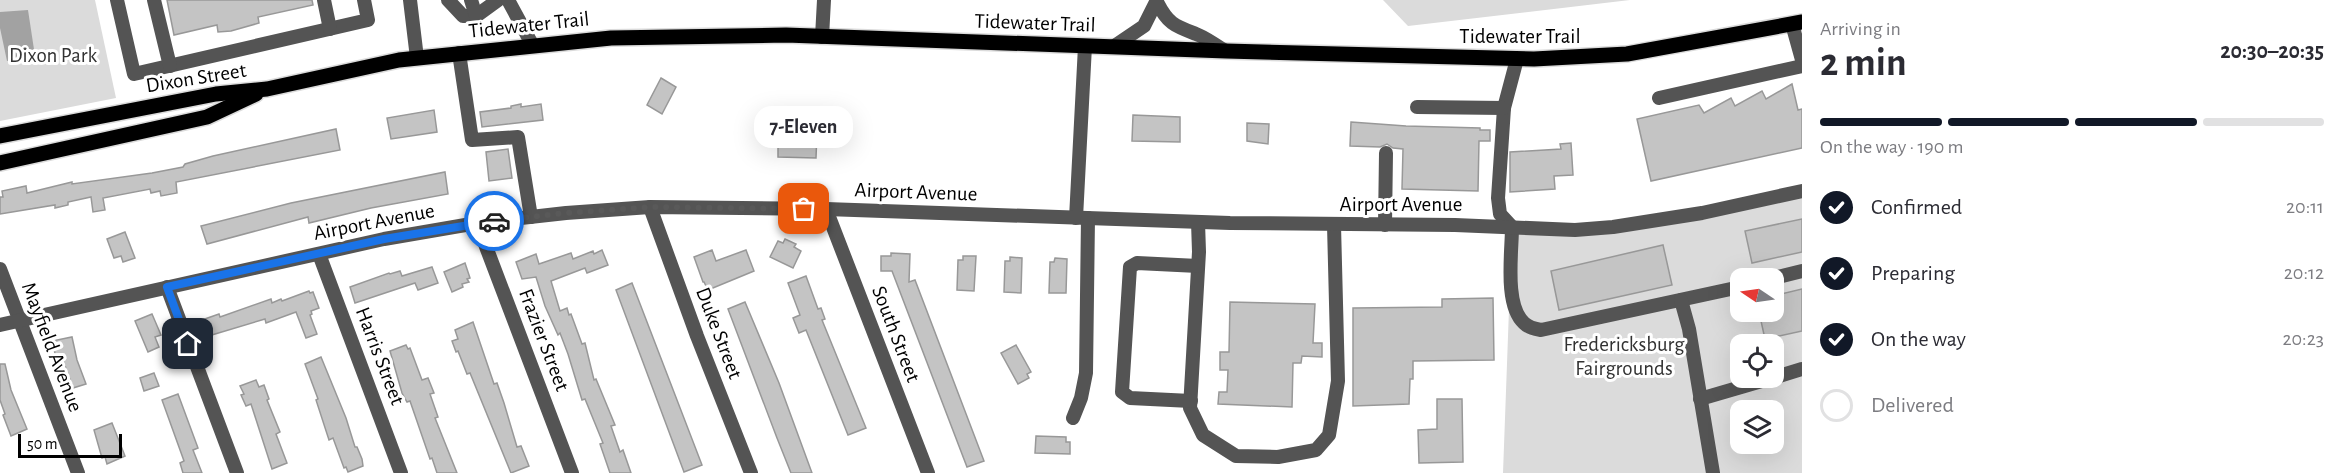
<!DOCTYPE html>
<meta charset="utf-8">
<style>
body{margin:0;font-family:"Alegreya Sans",sans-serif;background:#f7f7f7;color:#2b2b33;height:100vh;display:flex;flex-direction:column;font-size:22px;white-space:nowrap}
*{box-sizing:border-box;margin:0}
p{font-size:20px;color:#7c7c81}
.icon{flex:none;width:33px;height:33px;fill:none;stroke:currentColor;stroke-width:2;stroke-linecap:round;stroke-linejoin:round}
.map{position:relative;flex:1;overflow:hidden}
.side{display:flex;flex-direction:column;background:#fff;width:540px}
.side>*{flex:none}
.needle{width:39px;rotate:283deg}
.fabs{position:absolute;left:1730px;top:268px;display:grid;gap:12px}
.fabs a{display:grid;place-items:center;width:54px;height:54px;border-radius:12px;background:#fff;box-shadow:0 6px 24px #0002;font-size:30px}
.scale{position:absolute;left:18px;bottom:15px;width:104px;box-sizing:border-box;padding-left:6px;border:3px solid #000;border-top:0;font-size:16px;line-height:21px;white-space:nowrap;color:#000;-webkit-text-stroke:4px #fff;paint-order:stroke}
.pin{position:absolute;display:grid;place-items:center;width:51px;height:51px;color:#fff;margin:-26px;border-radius:12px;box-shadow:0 3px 9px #0006}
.courier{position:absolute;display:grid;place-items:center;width:60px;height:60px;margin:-30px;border:4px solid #1a73e8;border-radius:50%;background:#fff;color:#222;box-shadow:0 2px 8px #0007}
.bubble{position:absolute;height:42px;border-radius:18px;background:#fff;box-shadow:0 6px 24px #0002;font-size:20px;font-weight:700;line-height:42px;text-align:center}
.overview em{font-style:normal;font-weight:700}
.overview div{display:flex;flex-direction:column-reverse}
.overview{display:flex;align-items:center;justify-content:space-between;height:102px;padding:0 18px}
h1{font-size:39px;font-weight:700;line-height:45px}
.bar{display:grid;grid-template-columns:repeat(4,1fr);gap:9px 6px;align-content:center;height:72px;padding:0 18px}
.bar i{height:8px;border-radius:4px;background:#e1e1e2}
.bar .active{background:#111827}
.bar p{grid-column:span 4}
ol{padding:0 18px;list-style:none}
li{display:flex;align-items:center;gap:18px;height:66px}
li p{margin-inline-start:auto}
li .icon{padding:6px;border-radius:50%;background:#111827;color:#fff;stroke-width:4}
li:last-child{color:#7c7c81}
li i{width:33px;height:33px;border:3px solid #e1e1e2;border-radius:50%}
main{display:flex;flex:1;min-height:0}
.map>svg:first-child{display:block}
.green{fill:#dbdbdb;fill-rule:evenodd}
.water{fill:#a2a2a2}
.building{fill:#c4c4c4;stroke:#989898;stroke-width:1.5}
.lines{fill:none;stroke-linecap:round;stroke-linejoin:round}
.major-casing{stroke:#dbdbdb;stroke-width:18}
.minor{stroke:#545454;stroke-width:14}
.major{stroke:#000;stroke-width:15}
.done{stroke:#595959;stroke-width:6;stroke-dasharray:0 10.8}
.route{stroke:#1a73e8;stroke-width:8}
.labels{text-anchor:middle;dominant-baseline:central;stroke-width:6;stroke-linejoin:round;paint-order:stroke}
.street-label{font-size:21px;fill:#000;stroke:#fff}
.park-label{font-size:21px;fill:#323232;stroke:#fff}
</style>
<main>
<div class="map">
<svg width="1802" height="473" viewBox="0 0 1802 473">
<rect width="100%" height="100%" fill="#fff"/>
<g class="green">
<path d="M0,0H95L116,98L0,121Z"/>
<path d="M1383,0H1630L1408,26Z"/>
<path d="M1802,191V473H1503L1512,227L1559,230ZM1740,279H1773V312H1740ZM1740,345H1773V378H1740ZM1740,411H1773V444H1740Z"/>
</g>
<path class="water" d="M28,10L35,56L7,61L0,28V12Z"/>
<g class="building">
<path d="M167,0H312L313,5L258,17L259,23L231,31L218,32L217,25L174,35Z"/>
<path d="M661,78L676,87L662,114L647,105Z"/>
<path d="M1792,84L1798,110L1802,109V148L1651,181L1637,119L1699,105L1704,113L1731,98L1735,106L1762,91L1766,99Z"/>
<path d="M521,104V107L541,104L543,120L482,127L480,112L511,108V106Z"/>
<path d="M434,110L437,132L391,139L387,118Z"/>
<path d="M1133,115L1180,117V142L1132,141Z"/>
<path d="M1351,122L1406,126L1480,128V130H1490V141H1479L1478,191L1402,189L1403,149L1393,148L1387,144L1380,147L1350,146Z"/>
<path d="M1247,123L1269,124L1268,144L1247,141Z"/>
<path d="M336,129L340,150L176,182L177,193L161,196L160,191L151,193L150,189L103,198L105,210L93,212L91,197L68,202V205L55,208V205L0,214V197H3L2,191L26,186L27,193L72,182V184L152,173L183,167L185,164L213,156Z"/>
<path d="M778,131L817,132L816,158L778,157Z"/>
<path d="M1571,143L1573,175L1554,176L1555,189L1510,192V152L1561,149L1560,144Z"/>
<path d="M508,149L512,178L489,181L486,152Z"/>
<path d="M445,172L448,194L371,208L309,223L308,217L207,244L201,226L291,203Z"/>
<path d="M1802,219V252L1752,263L1745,231Z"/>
<path d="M125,232L135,258L123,262L121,256L114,258L107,239Z"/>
<path d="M785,239L796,244L794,247L801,251L793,268L770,257L778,241L783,243Z"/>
<path d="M1663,245L1672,285L1559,310L1551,271Z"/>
<path d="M602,250L608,265L587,273L585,268L551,281L560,311L567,308L569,315L571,314L582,344L585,343L594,380L596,379L615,425L611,426L620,452L623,450L631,473H610L600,444L603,443L585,399L582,400L568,354L560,333L558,335L545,306L536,277L522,279L516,262L536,254L539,264L571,253L573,259L593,251L594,254Z"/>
<path d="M712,250L716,261L746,250L754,271L708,290L704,282H703L694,257Z"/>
<path d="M891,253L910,254L909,282L915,280L984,461L967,467L892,271H881V256H891Z"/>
<path d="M963,256H976L974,291L957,290L958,260H963Z"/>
<path d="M1010,257L1022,258L1021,293L1004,292L1005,261H1010Z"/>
<path d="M1055,258L1067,259L1066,293H1049L1050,262H1054Z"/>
<path d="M465,263L470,278L467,279L469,282L462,284L463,287L452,292L444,272Z"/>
<path d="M432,267L438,283L418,290L415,283L355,303L350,287L389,273L390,274L400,271L402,276Z"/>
<path d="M806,276L818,309L821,308L825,319L822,320L866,428L848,435L806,330L799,333L793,318L800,315L788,283Z"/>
<path d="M632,283L702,465L684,472L616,290Z"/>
<path d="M1802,289V331L1765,339L1759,312H1773V296Z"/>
<path d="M309,291L310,293L313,292L319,308L311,311L312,314L310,315L317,334L306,338L296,312L266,323L265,319L205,337L199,321L219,314L220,317L271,299L272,303L281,299L282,301Z"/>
<path d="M1493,298L1494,360L1413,361V379H1410L1409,404L1353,406V308L1442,307V299Z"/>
<path d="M745,302L779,383L812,473H791L777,438L728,309Z"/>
<path d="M1230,302L1315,304L1313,343H1322V357L1302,356L1301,363H1293L1292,407L1218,404L1219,392H1227L1228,370H1220V352H1229Z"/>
<path d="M152,314L161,335L155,337L159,347L148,352L135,321Z"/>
<path d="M473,322L494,384L497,383L504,403L517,447L521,446L529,466L511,473L470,373L467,374L458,351L456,352L452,341L458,339L455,330Z"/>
<path d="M72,337L77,360L86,384L73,388L62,357L56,358L52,341Z"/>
<path d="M406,345L408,349L410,348L422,380L428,378L434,393L430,394L438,417L435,418L457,473H437L432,458L430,459L410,401L407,402L402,393L390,351Z"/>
<path d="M1016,345L1031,372L1027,374L1029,378L1018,384L1001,353Z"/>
<path d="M321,357L346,418L355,447H357L362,459L363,466L348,472L346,467L344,468L333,438L329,440L316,400L318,399L305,364Z"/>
<path d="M0,364H5L11,390L27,429L11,436L3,415L5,414L0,400Z"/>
<path d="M154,373L159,386L144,391L140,378Z"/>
<path d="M256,380L259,387L264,385L269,399L267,400L280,432L276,434L287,463L272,469L251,404L246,406L241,395L244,394L240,386Z"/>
<path d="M178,394L198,448L193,450L202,473H183L180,463L184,461L162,400Z"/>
<path d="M1437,399H1462L1463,462L1419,463L1418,430L1437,429Z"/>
<path d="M112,423L125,456L107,464L105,457L102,458L94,430Z"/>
<path d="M1036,436L1066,437V442H1070V454L1035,453Z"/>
</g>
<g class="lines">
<g class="major-casing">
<g id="major">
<path d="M0,136L216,94L267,89L399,60L611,38L786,35L1226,51L1534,59L1627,54L1802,22"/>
<path d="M0,163L207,117L256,94"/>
</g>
</g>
<g class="minor">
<path d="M117,0L134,74L368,20L364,0"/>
<path d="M154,0L170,66"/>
<path d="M324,0L330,29"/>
<path d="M410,0L417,58"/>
<path d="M448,0L463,16H476L498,0"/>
<path d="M471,0L476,16"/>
<path d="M508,0L533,46"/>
<path d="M1157,2C1168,24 1175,26 1196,34C1207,38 1216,46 1226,51"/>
<path d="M1792,24L1802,60"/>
<path d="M822,37L824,0"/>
<path d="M1113,47L1144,26L1157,0"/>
<path d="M459,53L472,140L518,137L531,217"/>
<path d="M1517,59L1504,108L1498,198L1500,214L1512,227C1512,252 1504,305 1524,323C1529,328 1535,329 1541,330L1740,287"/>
<path d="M1659,98L1802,66"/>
<path d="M1417,107L1504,108"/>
<path d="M650,207L697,336L751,473"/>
<path d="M826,209L928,473"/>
<path d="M1076,218L1085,46"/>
<path d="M1198,222L1199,252L1190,408L1203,435L1236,456L1278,457L1316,450L1329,435L1338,381L1334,225"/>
<path d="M477,223L572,473"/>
<path d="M1385,225L1386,153"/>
<path d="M319,254L401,473"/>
<path d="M0,269L78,473"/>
<path d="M1770,279L1802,271"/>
<path d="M167,287L237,473"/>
<path d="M1681,300L1689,329L1713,473"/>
<path d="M0,325L384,239L477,223L566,213L650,207L826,209L1230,223L1455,225L1575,230L1613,227L1702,213L1802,191"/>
<path d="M1773,378L1802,369"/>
<path d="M1700,399L1772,378"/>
<path d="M1191,401L1130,398L1122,392L1130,267L1137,263L1198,266"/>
<path d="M1073,418L1081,398L1086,373L1088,218"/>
</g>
<use href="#major" class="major"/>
</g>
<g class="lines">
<path class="done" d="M494,221L566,213L650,207L804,209"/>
<path class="route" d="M188,344L167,287L384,239L494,221"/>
</g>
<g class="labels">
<g class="street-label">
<text transform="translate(1035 23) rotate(2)">Tidewater Trail</text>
<text transform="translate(529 25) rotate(-6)">Tidewater Trail</text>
<text x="1520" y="36">Tidewater Trail</text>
<text transform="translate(196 78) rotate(-9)">Dixon Street</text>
<text transform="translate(916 192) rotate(2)">Airport Avenue</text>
<text x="1401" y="204">Airport Avenue</text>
<text transform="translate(374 222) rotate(-11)">Airport Avenue</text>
<text transform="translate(719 333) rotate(69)">Duke Street</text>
<text transform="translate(896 334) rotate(69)">South Street</text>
<text transform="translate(544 340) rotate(69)">Frazier Street</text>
<text transform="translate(52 347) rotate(69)">Mayfield Avenue</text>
<text transform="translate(380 356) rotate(69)">Harris Street</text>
</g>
<g class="park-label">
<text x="53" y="55">Dixon Park</text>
<text x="1624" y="344">Fredericksburg<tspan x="1624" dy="24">Fairgrounds</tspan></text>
</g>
</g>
</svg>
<div class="fabs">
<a><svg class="needle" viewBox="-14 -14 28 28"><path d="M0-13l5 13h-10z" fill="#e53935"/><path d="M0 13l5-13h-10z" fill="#7c7c81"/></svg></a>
<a><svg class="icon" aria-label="locate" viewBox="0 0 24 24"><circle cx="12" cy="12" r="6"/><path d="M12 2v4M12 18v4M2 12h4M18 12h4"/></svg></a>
<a><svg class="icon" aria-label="layers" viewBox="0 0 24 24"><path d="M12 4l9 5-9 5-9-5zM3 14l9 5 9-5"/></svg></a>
</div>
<div class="scale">50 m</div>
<div class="pin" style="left:804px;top:209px;background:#ea580c"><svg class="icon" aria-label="bag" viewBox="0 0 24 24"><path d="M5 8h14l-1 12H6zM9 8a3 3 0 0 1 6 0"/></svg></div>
<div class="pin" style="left:188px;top:344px;background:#1f2937"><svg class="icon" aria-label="home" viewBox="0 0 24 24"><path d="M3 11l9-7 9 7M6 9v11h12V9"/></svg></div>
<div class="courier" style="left:494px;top:221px"><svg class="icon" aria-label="car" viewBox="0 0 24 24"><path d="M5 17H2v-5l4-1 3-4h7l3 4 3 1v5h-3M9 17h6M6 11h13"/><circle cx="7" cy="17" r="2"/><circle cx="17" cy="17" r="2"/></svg></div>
<div class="bubble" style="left:754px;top:106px;width:99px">7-Eleven</div>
</div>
<section class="side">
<div class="overview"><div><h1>2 min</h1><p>Arriving in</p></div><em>20:30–20:35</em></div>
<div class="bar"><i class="active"></i><i class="active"></i><i class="active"></i><i></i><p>On the way · 190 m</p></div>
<ol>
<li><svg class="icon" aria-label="check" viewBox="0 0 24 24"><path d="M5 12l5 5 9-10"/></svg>Confirmed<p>20:11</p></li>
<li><svg class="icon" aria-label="check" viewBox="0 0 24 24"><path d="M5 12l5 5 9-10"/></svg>Preparing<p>20:12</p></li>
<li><svg class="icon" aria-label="check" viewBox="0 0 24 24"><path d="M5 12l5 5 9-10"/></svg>On the way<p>20:23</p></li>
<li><i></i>Delivered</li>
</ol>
</section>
</main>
